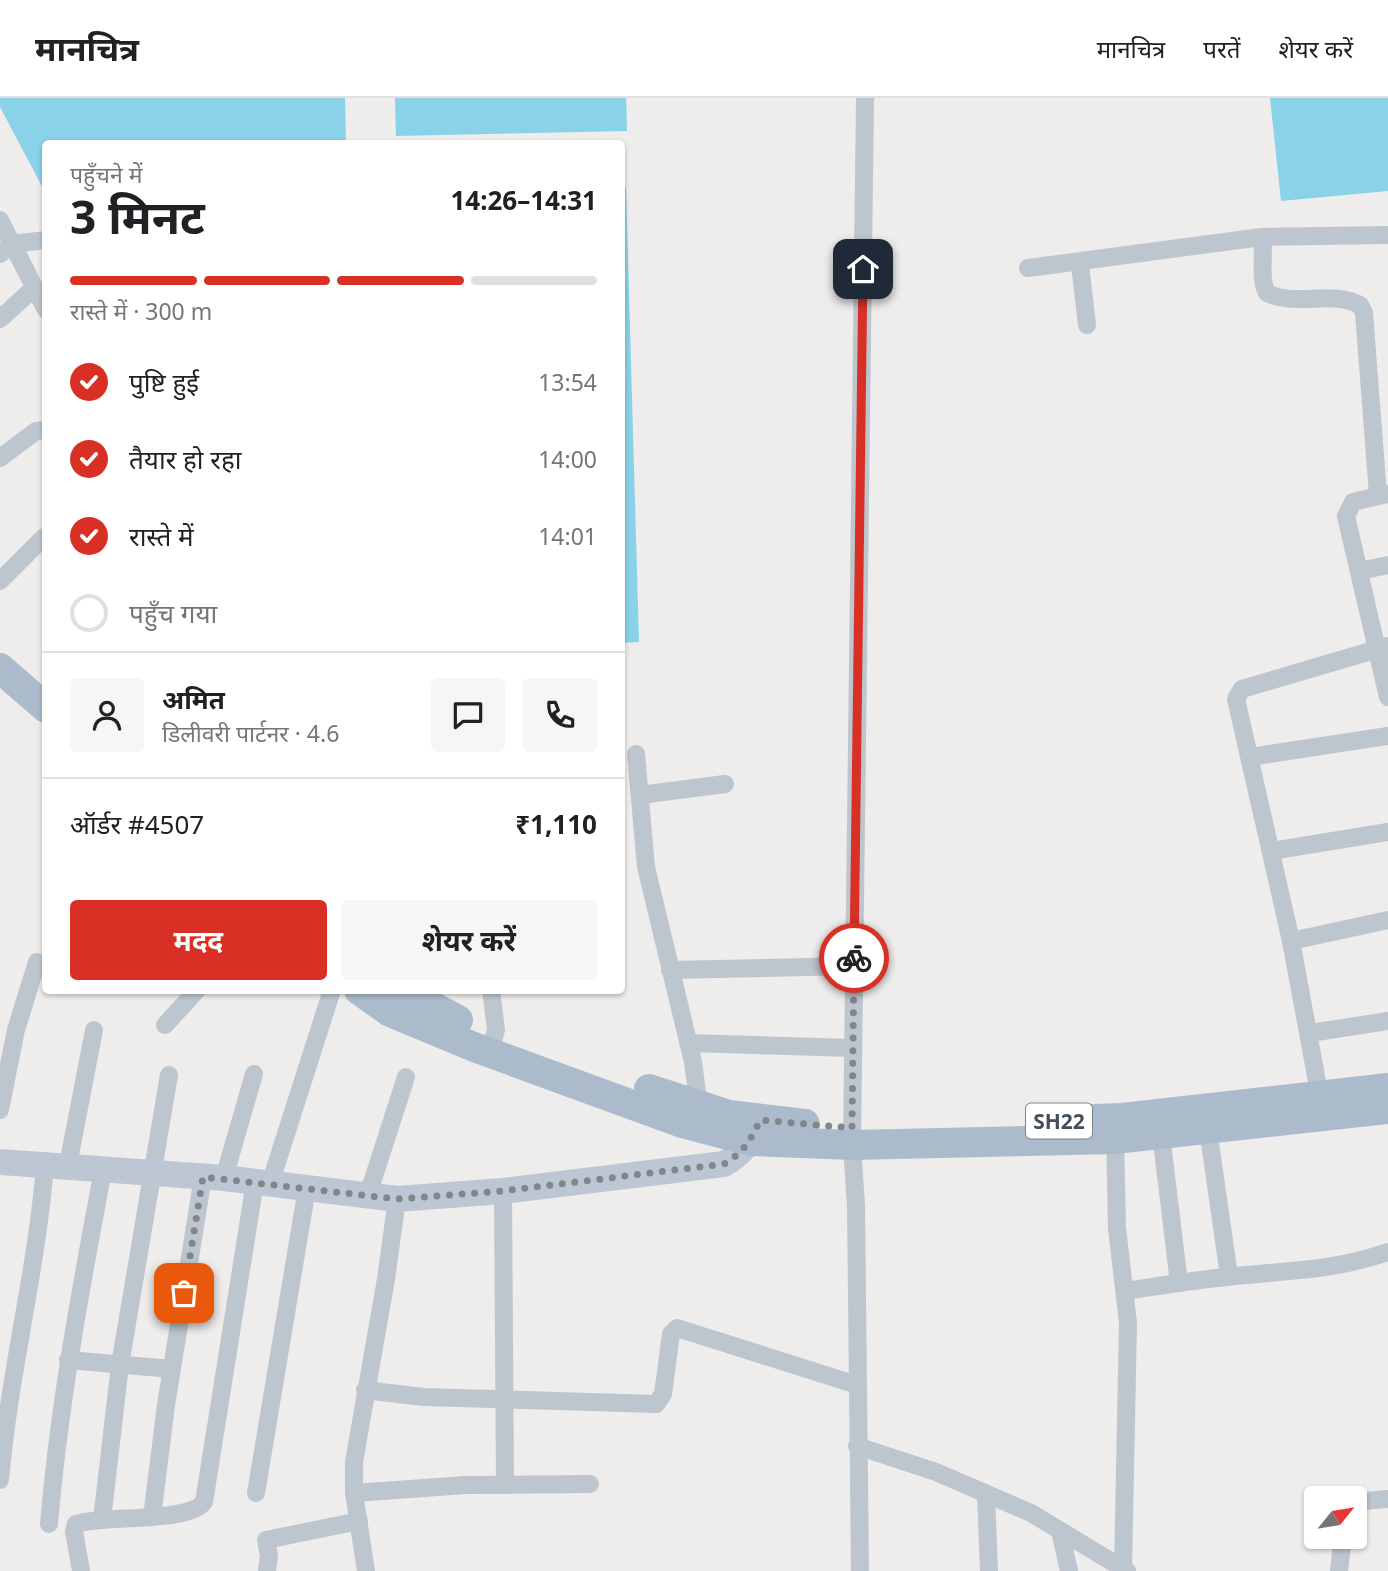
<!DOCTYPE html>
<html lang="hi">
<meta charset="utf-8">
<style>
body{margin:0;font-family:"Noto Sans","Noto Sans Devanagari",sans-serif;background:#f6f6f6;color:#202124;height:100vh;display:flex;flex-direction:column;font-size:26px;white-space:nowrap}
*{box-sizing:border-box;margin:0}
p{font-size:23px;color:#757577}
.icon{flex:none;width:38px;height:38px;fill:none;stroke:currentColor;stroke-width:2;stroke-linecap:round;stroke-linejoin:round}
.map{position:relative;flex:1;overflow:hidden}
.sheet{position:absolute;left:42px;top:42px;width:583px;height:854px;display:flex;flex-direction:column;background:#fff;border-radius:7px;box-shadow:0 2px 5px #0004}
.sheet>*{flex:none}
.needle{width:46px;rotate:60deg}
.controls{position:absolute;left:1304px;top:1388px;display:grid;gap:14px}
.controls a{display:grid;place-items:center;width:63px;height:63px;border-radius:7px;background:#fff;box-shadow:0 2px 5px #0004;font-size:35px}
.pin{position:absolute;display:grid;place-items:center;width:60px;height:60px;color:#fff;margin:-30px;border-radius:14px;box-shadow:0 4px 10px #0006}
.courier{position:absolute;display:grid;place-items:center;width:70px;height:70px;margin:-35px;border:5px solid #d93025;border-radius:50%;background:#fff;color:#222;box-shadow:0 2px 9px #0007}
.overview em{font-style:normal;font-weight:700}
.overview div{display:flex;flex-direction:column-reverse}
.overview{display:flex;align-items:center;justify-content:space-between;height:119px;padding:0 28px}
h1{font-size:46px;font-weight:700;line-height:52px}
.bar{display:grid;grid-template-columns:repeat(4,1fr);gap:10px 7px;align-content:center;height:84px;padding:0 28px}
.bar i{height:9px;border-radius:5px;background:#e0e0e0}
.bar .on{background:#d93025}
.bar p{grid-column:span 4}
.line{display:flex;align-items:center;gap:18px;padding:0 28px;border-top:2px solid #e0e0e0}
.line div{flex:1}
.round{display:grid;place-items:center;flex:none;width:74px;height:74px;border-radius:7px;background:#f6f6f6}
ol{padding:0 28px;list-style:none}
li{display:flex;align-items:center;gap:21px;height:77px}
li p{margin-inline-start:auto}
li .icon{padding:7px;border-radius:50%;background:#d93025;color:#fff;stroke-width:4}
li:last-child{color:#757577}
li i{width:38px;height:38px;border:4px solid #e0e0e0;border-radius:50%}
.primary-button{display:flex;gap:14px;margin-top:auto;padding:14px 28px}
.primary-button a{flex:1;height:80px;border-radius:7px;background:#d93025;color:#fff;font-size:28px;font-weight:700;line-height:80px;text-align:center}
.primary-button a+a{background:#f6f6f6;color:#202124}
header{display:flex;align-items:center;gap:42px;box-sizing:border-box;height:98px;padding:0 35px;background:#fff;border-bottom:2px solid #e0e0e0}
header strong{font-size:33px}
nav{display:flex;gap:38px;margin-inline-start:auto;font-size:24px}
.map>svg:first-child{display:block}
.water{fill:#89d2e8}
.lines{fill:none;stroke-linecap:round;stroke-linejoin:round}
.street{stroke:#bdc6ce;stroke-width:18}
.secondary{stroke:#bdc7d3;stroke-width:26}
.primary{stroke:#acbbcb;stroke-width:30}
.done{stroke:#80868c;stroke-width:7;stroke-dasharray:0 12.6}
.route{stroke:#d93025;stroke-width:9}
.labels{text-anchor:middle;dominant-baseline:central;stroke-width:7;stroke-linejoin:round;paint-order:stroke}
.shield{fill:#fff;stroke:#7d848b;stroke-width:2}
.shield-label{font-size:21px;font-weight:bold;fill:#454f59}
</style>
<header>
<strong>मानचित्र</strong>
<nav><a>मानचित्र</a><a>परतें</a><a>शेयर करें</a></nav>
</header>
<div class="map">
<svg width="1388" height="1473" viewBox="0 0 1388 1473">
<rect width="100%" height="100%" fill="#efecec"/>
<g class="water">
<path d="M0,0H345L346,45L46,46L45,94L0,9Z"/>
<path d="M395,0H626L627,33L396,38Z"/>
<path d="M1270,0H1388V93L1281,103Z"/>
<path d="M621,89H626L639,544L621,545Z"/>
</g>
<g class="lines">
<g class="street">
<path d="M0,122L46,212"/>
<path d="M1262,139L1388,137"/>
<path d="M0,156L12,146L46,142"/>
<path d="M1080,166L1087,227"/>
<path d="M1028,170L1262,139C1265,157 1259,180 1267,195C1296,209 1332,192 1360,207L1364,215L1378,397"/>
<path d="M0,221L34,190"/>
<path d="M0,360L36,333L46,332"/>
<path d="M1387,396L1353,404L1346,418L1388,599"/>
<path d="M1359,473L1388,467"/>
<path d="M0,483L44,439"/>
<path d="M636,656L646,769L693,964L699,1009"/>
<path d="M1250,659L1388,638"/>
<path d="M640,697L725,686"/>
<path d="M1271,753L1388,734"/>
<path d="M1291,843L1388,822"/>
<path d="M670,872L854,868"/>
<path d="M165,927L197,892"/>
<path d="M1310,935L1388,923"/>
<path d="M688,945L852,950"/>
<path d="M490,954L496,932L491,892"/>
<path d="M1321,1005L1291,843L1236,601L1242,591L1388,548"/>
<path d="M0,1012L16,932L37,864"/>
<path d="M1208,1031L1229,1178"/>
<path d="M1115,1035L1117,1130L1128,1225L1123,1471"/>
<path d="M1161,1036L1179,1185"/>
<path d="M68,1067L94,932"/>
<path d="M224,1080L254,976"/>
<path d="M270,1086L332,892"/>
<path d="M503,1093L505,1387"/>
<path d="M368,1097L406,979"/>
<path d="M1125,1193C1159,1188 1193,1182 1227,1179C1287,1172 1329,1174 1388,1154"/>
<path d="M68,1262L172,1271"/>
<path d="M365,1292L423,1299L656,1306L663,1296L671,1236L677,1230L857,1287"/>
<path d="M857,1348L936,1374L1031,1415L1127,1473"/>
<path d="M0,1382C9,1276 37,1172 45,1066"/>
<path d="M256,1395L307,1090"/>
<path d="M354,1395L466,1387L590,1386"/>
<path d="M986,1396L989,1473"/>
<path d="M1354,1404L1388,1401"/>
<path d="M152,1419L166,1307L203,1079"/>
<path d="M102,1422L120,1267L169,977"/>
<path d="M49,1426C59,1307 81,1189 103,1072"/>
<path d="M1060,1433L1069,1473"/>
<path d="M81,1473L74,1433L76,1426C103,1417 189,1425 204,1404L255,1084"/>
<path d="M267,1473L269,1458L266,1442L359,1423"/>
<path d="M366,1473L354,1395V1364L386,1181L397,1101"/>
<path d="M860,1473L856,1108L852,1047L865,0"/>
<path d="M1339,1473L1343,1438"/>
</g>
<path class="secondary" d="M0,1064L224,1080L397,1101L503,1093L724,1066C741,1056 750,1045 758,1027"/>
<g class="primary">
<path d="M0,570L46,610"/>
<path d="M359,892L390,914L474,949L682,1025L751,1043L852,1047L1115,1041L1388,1011"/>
<path d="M402,892L458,922"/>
<path d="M649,991L729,1017L805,1026"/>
<path d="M1067,1022L1122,1020L1388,990"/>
</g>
</g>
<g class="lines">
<path class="done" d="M184,1195L203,1079L397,1101L503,1093L724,1066C743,1055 751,1042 760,1022L852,1030L854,860"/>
<path class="route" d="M854,860L863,171"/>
</g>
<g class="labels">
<rect class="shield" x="1026" y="1005.5" width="66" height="35" rx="5"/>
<g class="shield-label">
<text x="1059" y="1023">SH22</text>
</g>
</g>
</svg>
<div class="controls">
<a><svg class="needle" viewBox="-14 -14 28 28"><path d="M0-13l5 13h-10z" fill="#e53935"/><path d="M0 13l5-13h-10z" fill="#757577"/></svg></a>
</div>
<div class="pin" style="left:184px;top:1195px;background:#ea580c"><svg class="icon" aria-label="bag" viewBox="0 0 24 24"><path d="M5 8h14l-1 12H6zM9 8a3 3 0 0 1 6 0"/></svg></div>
<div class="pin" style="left:863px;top:171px;background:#1f2937"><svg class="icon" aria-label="home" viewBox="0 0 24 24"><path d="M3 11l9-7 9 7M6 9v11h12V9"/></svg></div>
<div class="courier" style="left:854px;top:860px"><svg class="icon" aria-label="bike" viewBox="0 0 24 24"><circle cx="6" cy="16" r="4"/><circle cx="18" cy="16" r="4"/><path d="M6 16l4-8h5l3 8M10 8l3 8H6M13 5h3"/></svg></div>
<section class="sheet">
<div class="overview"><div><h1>3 मिनट</h1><p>पहुँचने में</p></div><em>14:26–14:31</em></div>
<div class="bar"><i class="on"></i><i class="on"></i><i class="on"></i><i></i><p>रास्ते में · 300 m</p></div>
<ol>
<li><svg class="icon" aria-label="check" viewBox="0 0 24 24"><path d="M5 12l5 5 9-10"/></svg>पुष्टि हुई<p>13:54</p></li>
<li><svg class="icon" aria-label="check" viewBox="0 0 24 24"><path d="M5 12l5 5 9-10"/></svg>तैयार हो रहा<p>14:00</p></li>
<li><svg class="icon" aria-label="check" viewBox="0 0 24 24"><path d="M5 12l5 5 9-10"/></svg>रास्ते में<p>14:01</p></li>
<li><i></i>पहुँच गया</li>
</ol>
<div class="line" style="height:126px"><a class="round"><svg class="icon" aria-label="person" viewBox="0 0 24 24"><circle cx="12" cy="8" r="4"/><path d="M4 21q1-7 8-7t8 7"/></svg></a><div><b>अमित</b><p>डिलीवरी पार्टनर · 4.6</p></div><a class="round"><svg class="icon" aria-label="chat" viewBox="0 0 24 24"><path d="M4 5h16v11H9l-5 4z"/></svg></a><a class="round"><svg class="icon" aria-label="phone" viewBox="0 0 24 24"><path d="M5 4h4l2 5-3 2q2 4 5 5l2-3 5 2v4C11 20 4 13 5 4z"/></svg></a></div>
<div class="line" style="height:91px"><div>ऑर्डर #4507</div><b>₹1,110</b></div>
<div class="primary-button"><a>मदद</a><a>शेयर करें</a></div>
</section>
</div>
